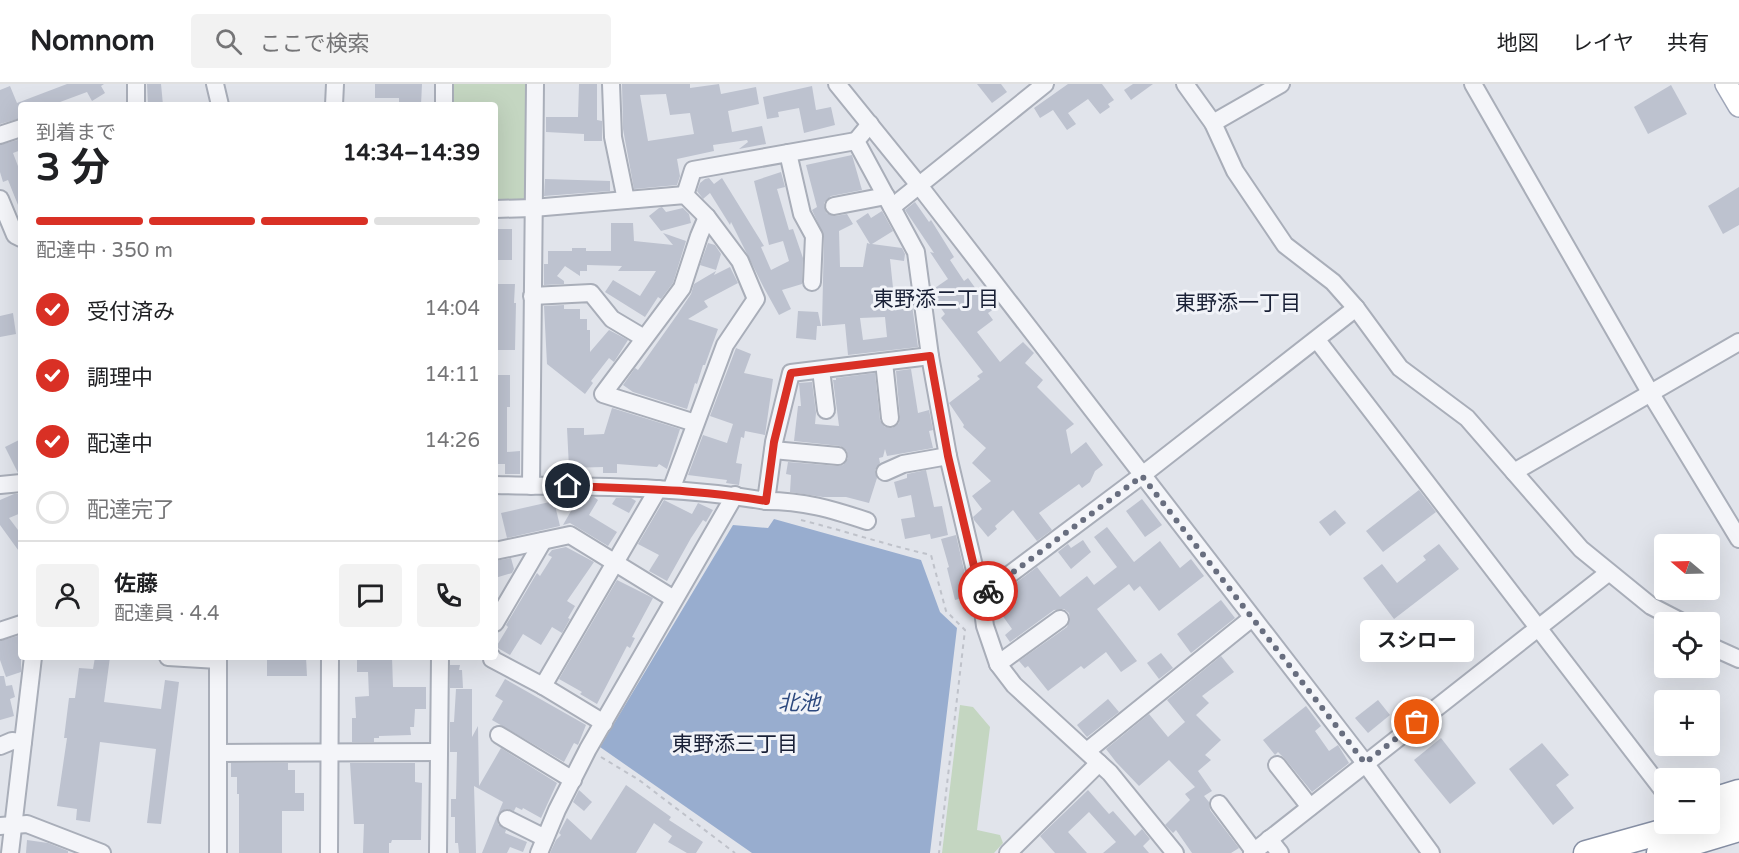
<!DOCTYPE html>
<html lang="ja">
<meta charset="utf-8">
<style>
body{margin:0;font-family:"Varela Round","Noto Sans JP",sans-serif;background:#f2f2f2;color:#202124;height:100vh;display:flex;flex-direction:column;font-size:22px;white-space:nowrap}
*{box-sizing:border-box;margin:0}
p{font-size:20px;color:#757577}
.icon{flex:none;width:33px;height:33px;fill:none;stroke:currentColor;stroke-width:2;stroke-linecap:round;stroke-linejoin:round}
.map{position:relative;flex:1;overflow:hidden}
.side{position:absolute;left:18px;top:18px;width:480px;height:558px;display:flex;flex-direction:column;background:#fff;border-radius:6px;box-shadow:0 6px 24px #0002}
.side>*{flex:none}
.needle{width:39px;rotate:289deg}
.buttons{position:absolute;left:1654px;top:450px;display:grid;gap:12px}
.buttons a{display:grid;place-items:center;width:66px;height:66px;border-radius:6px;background:#fff;box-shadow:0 6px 24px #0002;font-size:30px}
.pin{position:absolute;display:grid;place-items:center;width:51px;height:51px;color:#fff;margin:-26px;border:3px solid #fff;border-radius:50%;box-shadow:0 2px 6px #0007}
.courier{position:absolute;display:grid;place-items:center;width:60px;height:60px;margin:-30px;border:4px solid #d93025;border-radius:50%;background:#fff;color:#222;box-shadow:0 2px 8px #0007}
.bubble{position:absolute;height:42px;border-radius:6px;background:#fff;box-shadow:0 6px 24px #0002;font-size:20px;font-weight:700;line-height:42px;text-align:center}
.head em{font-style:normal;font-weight:700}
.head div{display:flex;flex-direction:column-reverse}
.head{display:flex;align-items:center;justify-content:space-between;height:102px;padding:0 18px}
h1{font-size:39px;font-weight:700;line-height:45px}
.bar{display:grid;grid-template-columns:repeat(4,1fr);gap:9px 6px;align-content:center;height:72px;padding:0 18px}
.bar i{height:8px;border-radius:4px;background:#e0e0e0}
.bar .selected{background:#d93025}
.bar p{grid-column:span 4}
.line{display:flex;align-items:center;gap:15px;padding:0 18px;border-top:2px solid #e0e0e0}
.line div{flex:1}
.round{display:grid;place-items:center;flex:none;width:63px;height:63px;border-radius:6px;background:#f2f2f2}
ol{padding:0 18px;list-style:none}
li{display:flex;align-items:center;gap:18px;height:66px}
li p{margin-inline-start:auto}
li .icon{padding:6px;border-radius:50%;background:#d93025;color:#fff;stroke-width:4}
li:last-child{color:#757577}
li i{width:33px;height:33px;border:3px solid #e0e0e0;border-radius:50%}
header{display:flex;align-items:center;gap:36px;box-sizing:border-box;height:84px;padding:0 30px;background:#fff;border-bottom:2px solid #e0e0e0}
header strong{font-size:28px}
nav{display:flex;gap:33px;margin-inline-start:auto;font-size:21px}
.search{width:420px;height:54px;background:#f2f2f2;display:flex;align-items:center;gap:15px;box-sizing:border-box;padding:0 21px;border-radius:6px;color:#757577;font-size:22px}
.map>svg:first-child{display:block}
.green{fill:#c4d6c1}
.water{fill:#98adcf}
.building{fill:#bdc2cf;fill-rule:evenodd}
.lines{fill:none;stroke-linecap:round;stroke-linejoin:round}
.minor-casing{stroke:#a9aeb9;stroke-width:20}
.major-casing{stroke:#9fa6b8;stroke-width:24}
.highway-casing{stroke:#868fa4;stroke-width:27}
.path{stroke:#bfc2ca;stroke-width:2;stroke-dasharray:4.5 4.5;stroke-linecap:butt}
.minor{stroke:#f4f5f9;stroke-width:16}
.major{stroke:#fff;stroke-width:21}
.highway{stroke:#fff;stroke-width:24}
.done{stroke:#686e7f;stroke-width:6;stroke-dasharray:0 10.8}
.route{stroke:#d93025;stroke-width:8}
.labels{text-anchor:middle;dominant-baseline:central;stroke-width:6;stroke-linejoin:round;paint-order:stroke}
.neighbourhood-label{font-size:21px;fill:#192036;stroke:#f1f3f8}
.water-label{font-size:21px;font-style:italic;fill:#2c487e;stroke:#f1f3f8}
</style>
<header>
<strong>Nomnom</strong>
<div class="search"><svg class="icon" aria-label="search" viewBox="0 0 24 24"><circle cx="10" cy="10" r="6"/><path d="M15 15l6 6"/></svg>ここで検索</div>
<nav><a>地図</a><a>レイヤ</a><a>共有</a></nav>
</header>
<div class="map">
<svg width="1739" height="769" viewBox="0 0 1739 769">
<rect width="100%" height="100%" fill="#e1e4eb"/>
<g class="green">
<path d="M449,0H529L528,114L523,120H495V21H448Z"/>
<path d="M960,621L973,623L990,643L977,746L1000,751L1003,759L994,769H942Z"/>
</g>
<path class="water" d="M774,435L921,476L940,528L957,544L930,769H752L600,663L733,441L768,444Z"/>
<g class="building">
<path d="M67,0H104L101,2L105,9L92,17L87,8L52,21H21V34L0,40V6L10,2L17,19Z"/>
<path d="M147,0H161L163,21H148Z"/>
<path d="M375,0H422L421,21H399V14H375Z"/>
<path d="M579,0H597V36L602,37V57H584V50L546,48V33H578Z"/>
<path d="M622,0H690V4L719,0L721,10L756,3L759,20L728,27L732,48L762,42L766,60L739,65L748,58L747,56L713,61L714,67L677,75L680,92L677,101L634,105L623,45ZM666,10L670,31L690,29L694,50L648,57L640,11Z"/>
<path d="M977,0H1001L1007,8L992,19Z"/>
<path d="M1068,0H1102L1114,16L1108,20L1110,23L1100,30L1088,15L1068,29L1076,40L1067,46L1053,26L1040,34L1034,24Z"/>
<path d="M1133,0H1153L1131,16L1124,6Z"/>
<path d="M1671,1L1687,30L1648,50L1634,23Z"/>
<path d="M812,2L816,26L831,23L835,41L804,49L799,24L778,28L779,33L767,35L763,13Z"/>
<path d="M21,55V66L13,69L21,90L20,126L8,96L3,98L0,88V61Z"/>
<path d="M852,71L862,106L831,112L824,119L826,129L835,132L847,130L853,140L839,147L840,183H863L867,159L870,160L856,137L868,129L871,134L882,127L893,147L872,160L902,164L905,170L904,177L890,175L895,223L912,221L918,263L848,271L845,240L822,242L824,152L812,126L817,123L806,81ZM885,233L887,253L863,256L860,234Z"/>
<path d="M781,88L785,103L777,105L789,146L793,145L803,174L802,200L782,206L791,225L779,231L764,204L731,138L730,141L710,109L703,115L697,107L700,99L705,95L709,94L714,100L722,94L764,162L761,163L771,186L789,177L783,157L769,161L754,97Z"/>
<path d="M545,95L610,97V107L544,112Z"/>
<path d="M1739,103V141L1723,150L1708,122Z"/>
<path d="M915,118L929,138L931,136L954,173L950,176L964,197L968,194L984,216L986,214L994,225L988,229L993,236L977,248L1000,278L1023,258L1034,269L1025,279L1043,296L1037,303L1074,340L1066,346L1071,370L1086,358L1103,381L1095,387L1090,398L1082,404L1079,400L1039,429L1052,446L1037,457L1013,426L995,442L997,445L988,453L974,436L973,433L982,425L972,412L991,397L972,379L986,364L963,343L964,341L949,319L980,295L977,292L983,288L941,234L945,230L933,213L932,206L948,195L930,168L934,169L905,126Z"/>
<path d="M662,123L666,128L683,124L689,130L691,139L661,147L649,132L659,124Z"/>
<path d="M611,139H633L634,157L673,161L663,149L686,157L673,199L661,215L658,213L645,233L605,208L613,196L640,212L656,187H618L622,182L587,181V187H580V192L565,182L557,192L564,197V200L544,201V180H548V167H572V164H586V167H611Z"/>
<rect x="495" y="145" width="17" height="31"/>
<path d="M708,159L715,161L721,170L716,186L700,181Z"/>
<path d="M730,183L738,199L704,217L708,223L688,235L718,245L705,281H703L697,300L695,299L687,325L633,308L623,301L635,284L638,286L677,231L691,210L694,200L716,187L714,191Z"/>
<path d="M496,200H515L514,219H516L515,266H495Z"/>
<path d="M564,221V225H580V235H587V246H590V268L609,246L628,256L614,278L609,274L591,297L593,299L585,310L547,280L544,222Z"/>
<path d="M798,227L818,228L821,242H817L816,256L796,254Z"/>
<path d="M13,229L16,250L0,253V232Z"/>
<path d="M736,264L751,270L744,289L773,295L765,351L745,347L744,354L741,353L736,379L742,380L739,401L726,399L727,396L688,391L703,351L727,359L733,340L710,332Z"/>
<path d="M911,285L918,329L929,326L933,346L929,347L933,364L887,372L885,365L883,373L879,374L880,379L875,386L877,394L869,419L846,413H823L790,408L791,391L786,390L788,378L838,382L843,381L848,374L847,367L840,362L794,357L798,322H801L799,299L812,298L816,329L815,340L839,342L833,296H836V294L875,289L880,336L885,343L892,344L899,339L900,333L896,287Z"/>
<path d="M495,291H510V323H507V368L520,367V390H505V380H495Z"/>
<path d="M612,324L680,345L667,385L659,380L657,383L617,380V389H603V383L569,384L567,344H584V351L604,350Z"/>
<path d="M21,355V389H18L5,363Z"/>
<path d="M926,386L934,423L942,422L948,451L931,455L930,450L905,455L901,435L915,433L911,411L898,414L894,398L907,394V390Z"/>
<path d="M1419,406L1436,428L1383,468L1366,447Z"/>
<path d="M14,410H21V429L9,434L21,450V470L0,441V416Z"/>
<path d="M579,413H594L598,416L589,431L617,448L608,462L570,439L563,441Z"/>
<path d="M616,414H631L636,417L629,429L612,420Z"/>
<path d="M1142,415L1162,441L1145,453L1126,427Z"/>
<path d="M664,416L692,430L698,419L713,426L706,438L703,436L691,454L667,497L649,487L659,471L638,460Z"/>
<path d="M554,417L560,442L507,454L501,429Z"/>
<path d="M1335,426L1346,439L1330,452L1319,438Z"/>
<path d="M1107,443L1134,478L1160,457L1180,484L1191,475L1204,492L1159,527L1140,502L1134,507L1129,500L1097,525L1137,577L1121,588L1106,568L1084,585L1081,582L1048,607L1028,582L1025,584L1019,577L1067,543L1070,534L1069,529L1064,525L1054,526L1010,558L1005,551L1012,545L992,517L1037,483L1060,513L1087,492L1094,501L1117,483L1094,453Z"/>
<path d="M956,451L970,512L955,516L947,484L949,483L941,455Z"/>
<path d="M1083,456L1091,468L1071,485L1058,468L1068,460L1071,464Z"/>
<path d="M1439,460L1459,485L1394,535L1363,494L1382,480L1397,499L1426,476L1423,472Z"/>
<path d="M566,463L594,478L567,517L575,522L568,534L570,535L562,549L552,543L541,561L523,550L510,571L496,563L508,543L506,541L537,489L540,492L552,473L548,471L552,466Z"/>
<path d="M511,474L514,485L512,489L495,494V477Z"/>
<path d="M617,496L653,514L632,553L635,554L630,564L627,562L597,620L580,610L582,608L559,595Z"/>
<path d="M1221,516L1235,534L1191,569L1177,550Z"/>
<path d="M21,551V588L6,593L0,576V557Z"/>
<path d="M1161,569L1173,584L1159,595L1147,579Z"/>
<path d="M1221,572L1234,588L1202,612L1209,619L1196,631L1221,656L1205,671L1211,676L1198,687L1212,707L1204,712L1209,718L1210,726L1239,764L1231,769H1192L1176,746L1173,749L1165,741L1190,716L1185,710L1195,703L1169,676L1139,702L1116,678L1106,665L1149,630L1168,653L1185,638L1167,616Z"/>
<path d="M95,573H110L104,618L161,625L165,596L179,598L161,740L147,739L156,665L100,658L90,738L76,736L77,725L57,722L67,654H64L69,614H75L79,584L93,585Z"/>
<path d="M267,573H306L307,592H267Z"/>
<path d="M357,573H392L393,603H426V625H415L414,643H410L411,651L379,652V654H374V658H352V634H356L355,613L369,612L368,588H357Z"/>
<path d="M450,581H460L459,586H462L463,604H450Z"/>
<path d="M0,592H4L6,602L12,601L15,613L10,615L14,632L0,636Z"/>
<path d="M505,595L586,641L578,661L574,659L564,678L492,636L503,617L495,612Z"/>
<path d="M456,605H472V653L478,642L479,702L501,664L557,699L541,734L523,724L522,726L516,723L514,727L506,725L498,730L503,718L474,702L476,769H459L458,759H455V733H451V715H456L457,668H450V638H454Z"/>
<path d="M1108,615L1119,628L1087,653L1077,641Z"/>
<path d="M1378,616L1390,631L1368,649L1355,634Z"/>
<path d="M1306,622L1321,642L1315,647L1329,667L1338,661L1349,679L1312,708L1285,675L1278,668L1275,671L1263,656Z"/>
<path d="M1441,654L1476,699L1450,720L1414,676Z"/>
<path d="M1542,659L1569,691L1556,701L1574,724L1553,741L1509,685Z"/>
<path d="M231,679H288V686H295V709H304V727H282V769H239V710H237V693H231Z"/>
<path d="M350,679H415V698L422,699L421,756H392L391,759H389V769H363L364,740H354Z"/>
<path d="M626,701L671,733L669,736L703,758L696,769H687L668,758L672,752L654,739L636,769H550L556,756L561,751L559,749L567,734L591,756Z"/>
<path d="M579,706L592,718L584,727L573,718Z"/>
<path d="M1088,706L1109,730L1113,727L1135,752L1142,745L1150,755L1143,762L1149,769H1103L1116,758L1089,728L1068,748L1087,769H1055L1040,752Z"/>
<path d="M497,732L498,740L506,746L505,749L527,758L523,768L510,763L507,769H482Z"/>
<path d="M27,756L48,759L68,767V769H26Z"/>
</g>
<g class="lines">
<g class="minor-casing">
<g id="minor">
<path d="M136,0V21"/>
<path d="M215,0L220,21"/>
<path d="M611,0L613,53L626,116"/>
<path d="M837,0L918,100L1365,679L1431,769"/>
<path d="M1473,0L1651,310L1739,455"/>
<path d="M334,21L335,0"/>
<path d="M444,21V0"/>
<path d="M1213,39L1281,0"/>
<path d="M870,40L856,57L916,168L930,272L948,372L981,512L985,542L998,580L1014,601L1110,689L1175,769"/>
<path d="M0,51L21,44"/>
<path d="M788,69L802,130L814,152L812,198"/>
<path d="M685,111L693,86L856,57"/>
<path d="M0,115L15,151L21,154"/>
<path d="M834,122L886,112"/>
<path d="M892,123L1045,0"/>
<path d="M495,125L533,124L685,111L707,133L740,177L756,215L725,261L671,406"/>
<path d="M532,212L591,209L612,235L644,254"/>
<path d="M1356,224L1400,284L1467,334L1581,465L1651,522L1682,538"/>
<path d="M1317,256L1665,709"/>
<path d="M884,278L890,334"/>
<path d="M821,286L826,326"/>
<path d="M695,339L603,310L682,204L699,152L707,133"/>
<path d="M773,366L838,372"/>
<path d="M885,388L903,380L948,372"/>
<path d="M1514,388L1739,258"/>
<path d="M0,401L21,399"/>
<path d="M495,401C585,403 677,401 766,417L774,358L791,289L930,272"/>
<path d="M531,402L535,0"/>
<path d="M766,417C804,417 831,425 867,437"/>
<path d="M495,467L570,451L674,515"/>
<path d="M981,512L1141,392L1356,224L1333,198L1285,161L1235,87L1213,39L1185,0"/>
<path d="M495,539L543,457"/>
<path d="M0,547L21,540"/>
<path d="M1710,562L1739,575"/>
<path d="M168,573L218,576"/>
<path d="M492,573V575L543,602L604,639"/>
<path d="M998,580L1060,535"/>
<path d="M543,602L658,405"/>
<path d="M499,651L573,696"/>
<path d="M0,662L12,657L23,658"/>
<path d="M1087,667L1252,534"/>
<path d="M218,669L439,668"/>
<path d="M1277,681L1310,723"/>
<path d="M1219,720L1254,767"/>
<path d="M507,735L545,754"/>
<path d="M0,742L27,740L102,769"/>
<path d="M1269,755L1280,769"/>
<path d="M10,769L33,573"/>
<path d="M218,769V573"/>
<path d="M329,769L330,573"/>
<path d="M438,769L440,573"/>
<path d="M539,769L557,726L588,665L735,411"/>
<path d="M1008,769L1099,679"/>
<path d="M1252,769L1608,489"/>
</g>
</g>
<g class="major-casing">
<path id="major" d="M1726,0L1739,22"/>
</g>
<g class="highway-casing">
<g id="highway">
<path d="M1710,717L1739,708"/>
<path d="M1710,734L1739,726"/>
<path d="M1586,769L1690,740"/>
<path d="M1659,769L1739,745"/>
</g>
</g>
<g class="path">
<path d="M801,436C845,447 887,461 931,471L946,527L965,546L939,769"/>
<path d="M601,673L639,696L735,769"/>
</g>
<use href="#minor" class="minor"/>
<use href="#major" class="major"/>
<use href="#highway" class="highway"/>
</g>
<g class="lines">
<path class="done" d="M988,507L1142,392L1365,679L1417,638"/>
<path class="route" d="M568,402C634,405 700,405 766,417L774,358L791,289L930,272L948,372L981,512L988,507"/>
</g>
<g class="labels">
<g class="neighbourhood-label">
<text x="936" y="215">東野添二丁目</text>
<text x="1238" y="219">東野添一丁目</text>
<text x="735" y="660">東野添三丁目</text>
</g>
<g class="water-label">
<text x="799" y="619">北池</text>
</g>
</g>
</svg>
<div class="buttons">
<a><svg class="needle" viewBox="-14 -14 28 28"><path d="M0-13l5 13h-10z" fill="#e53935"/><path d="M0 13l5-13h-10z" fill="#757577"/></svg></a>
<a><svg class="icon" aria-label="locate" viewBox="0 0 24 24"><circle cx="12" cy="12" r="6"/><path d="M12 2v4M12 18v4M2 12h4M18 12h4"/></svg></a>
<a>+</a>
<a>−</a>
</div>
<div class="pin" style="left:1417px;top:638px;background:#ea580c"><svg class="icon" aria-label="bag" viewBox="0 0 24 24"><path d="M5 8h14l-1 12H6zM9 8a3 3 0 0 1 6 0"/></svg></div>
<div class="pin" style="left:568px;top:402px;background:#1f2937"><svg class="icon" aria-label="home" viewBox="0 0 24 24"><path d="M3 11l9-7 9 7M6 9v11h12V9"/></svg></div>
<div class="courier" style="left:988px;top:507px"><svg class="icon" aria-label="bike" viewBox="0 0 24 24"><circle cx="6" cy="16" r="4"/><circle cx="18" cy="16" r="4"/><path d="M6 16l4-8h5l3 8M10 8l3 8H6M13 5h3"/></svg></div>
<div class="bubble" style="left:1360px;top:536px;width:114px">スシロー</div>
<section class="side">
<div class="head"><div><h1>3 分</h1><p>到着まで</p></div><em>14:34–14:39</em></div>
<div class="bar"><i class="selected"></i><i class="selected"></i><i class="selected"></i><i></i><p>配達中 · 350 m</p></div>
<ol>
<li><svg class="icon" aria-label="check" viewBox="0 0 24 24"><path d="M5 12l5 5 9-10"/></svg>受付済み<p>14:04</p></li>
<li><svg class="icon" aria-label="check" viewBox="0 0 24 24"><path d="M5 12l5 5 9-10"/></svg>調理中<p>14:11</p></li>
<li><svg class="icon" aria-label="check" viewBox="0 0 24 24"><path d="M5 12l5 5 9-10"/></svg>配達中<p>14:26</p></li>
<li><i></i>配達完了</li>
</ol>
<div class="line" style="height:108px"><a class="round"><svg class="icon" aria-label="person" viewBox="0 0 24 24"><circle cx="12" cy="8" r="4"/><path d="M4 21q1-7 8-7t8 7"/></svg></a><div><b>佐藤</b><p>配達員 · 4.4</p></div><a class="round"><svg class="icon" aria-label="chat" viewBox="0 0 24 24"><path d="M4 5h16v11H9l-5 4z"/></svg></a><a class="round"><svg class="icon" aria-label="phone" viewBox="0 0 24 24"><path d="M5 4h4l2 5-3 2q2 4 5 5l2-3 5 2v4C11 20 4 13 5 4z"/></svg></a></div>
</section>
</div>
